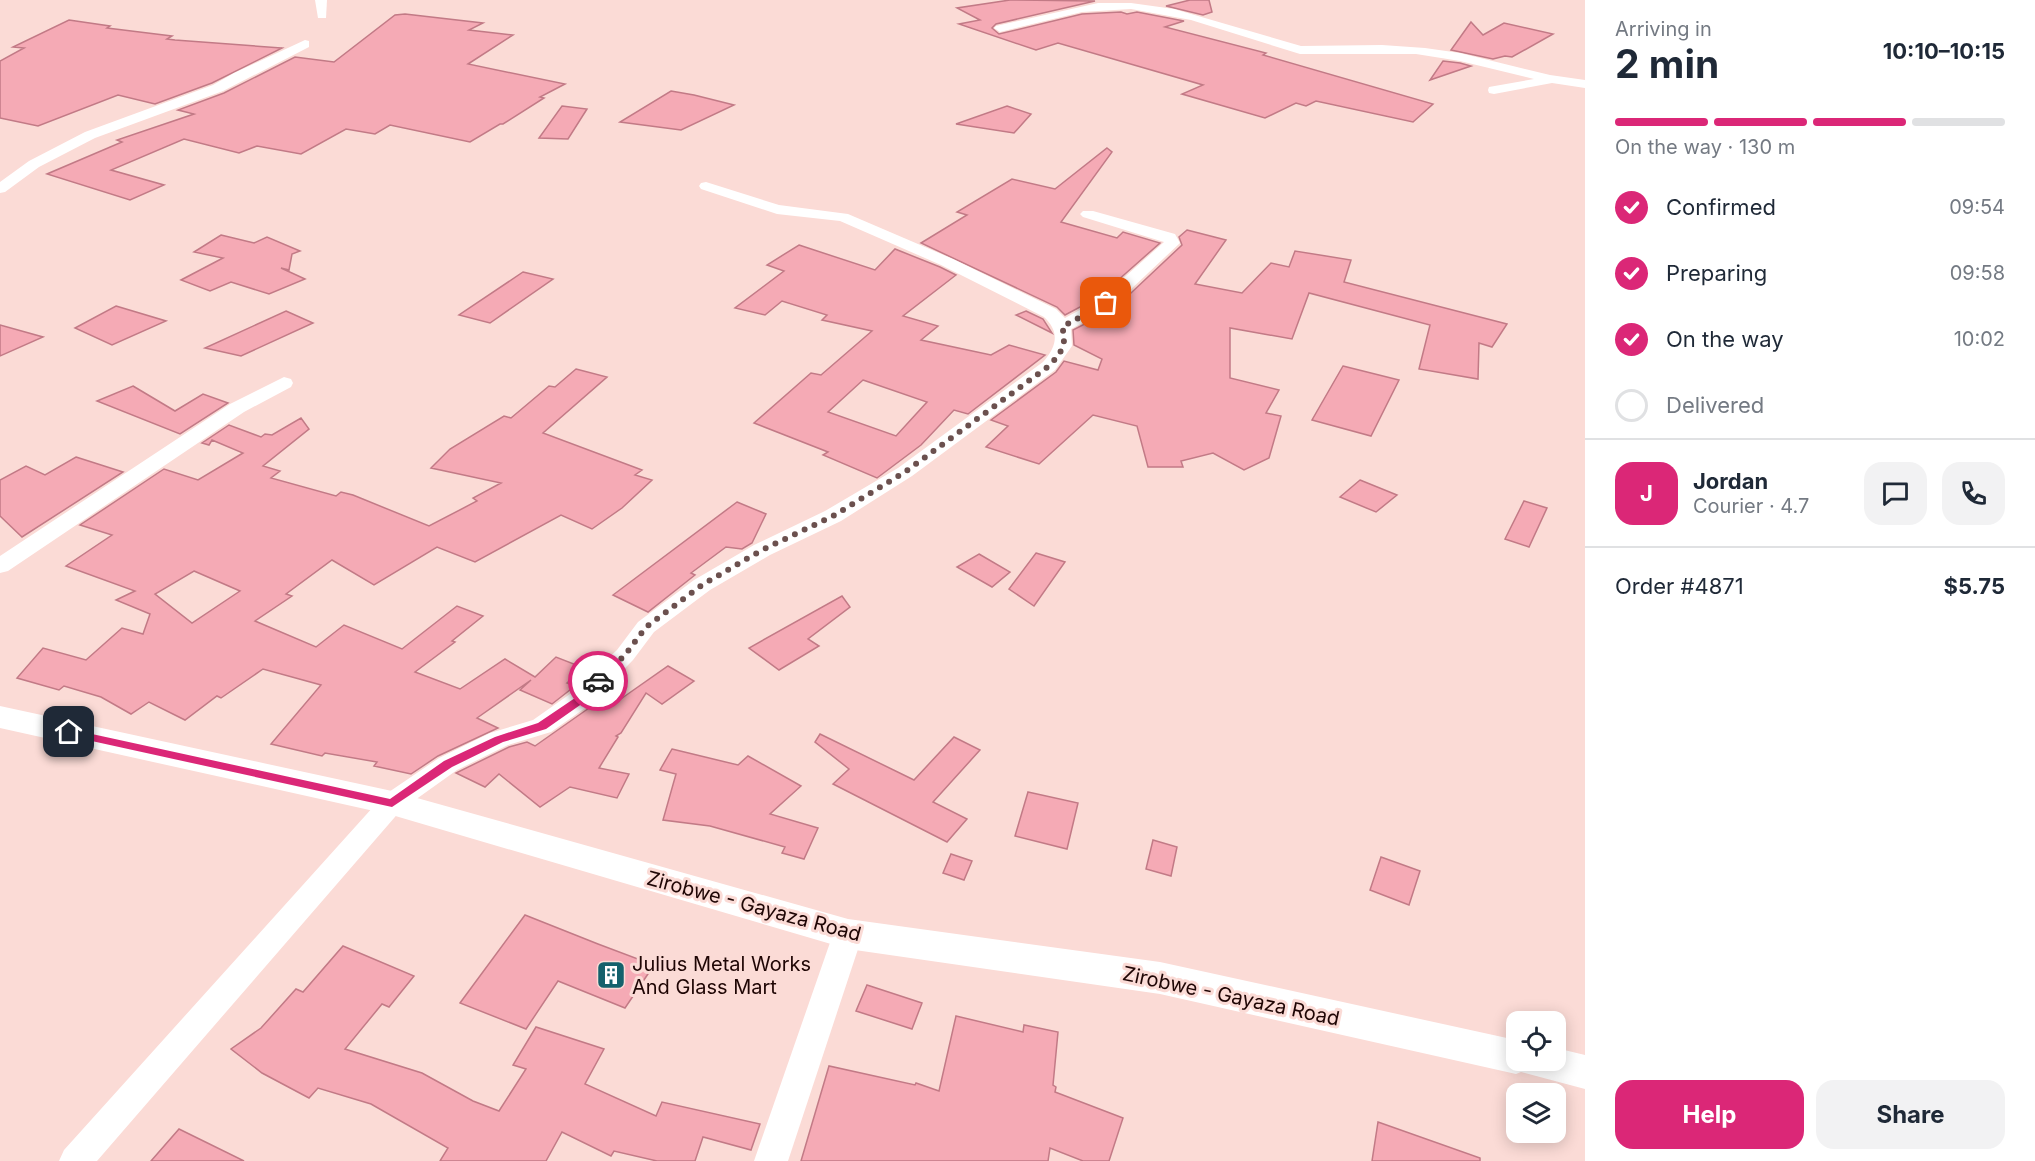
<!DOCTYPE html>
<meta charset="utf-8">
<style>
body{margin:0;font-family:Inter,sans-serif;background:#f2f2f3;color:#1f2937;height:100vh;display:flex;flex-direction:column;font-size:22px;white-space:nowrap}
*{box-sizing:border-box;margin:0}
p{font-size:20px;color:#747a83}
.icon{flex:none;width:33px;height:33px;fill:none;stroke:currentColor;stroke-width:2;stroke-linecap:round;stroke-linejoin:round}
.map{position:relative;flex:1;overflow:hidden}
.details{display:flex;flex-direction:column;background:#fff;width:450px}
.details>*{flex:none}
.tools{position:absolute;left:1506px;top:1011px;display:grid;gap:12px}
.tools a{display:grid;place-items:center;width:60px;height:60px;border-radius:12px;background:#fff;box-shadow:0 3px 15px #0003;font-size:30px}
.pin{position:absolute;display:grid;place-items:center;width:51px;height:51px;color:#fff;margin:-26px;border-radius:12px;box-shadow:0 3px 9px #0006}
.courier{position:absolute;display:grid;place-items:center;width:60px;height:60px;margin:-30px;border:4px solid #db2777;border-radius:50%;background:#fff;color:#222;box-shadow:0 2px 8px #0007}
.summary em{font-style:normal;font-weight:700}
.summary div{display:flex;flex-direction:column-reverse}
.summary{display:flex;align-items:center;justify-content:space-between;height:102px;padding:0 30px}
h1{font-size:39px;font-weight:700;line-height:45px}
.bar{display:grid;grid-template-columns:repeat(4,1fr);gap:9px 6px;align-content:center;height:72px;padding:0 30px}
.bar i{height:8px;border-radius:4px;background:#e0e1e3}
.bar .selected{background:#db2777}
.bar p{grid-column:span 4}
.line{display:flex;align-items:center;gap:15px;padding:0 30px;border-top:2px solid #e0e1e3}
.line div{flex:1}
.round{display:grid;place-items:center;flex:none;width:63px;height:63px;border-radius:18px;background:#f2f2f3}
ol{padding:0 30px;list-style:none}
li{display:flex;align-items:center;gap:18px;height:66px}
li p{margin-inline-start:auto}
li .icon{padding:6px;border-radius:50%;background:#db2777;color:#fff;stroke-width:4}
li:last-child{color:#747a83}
li i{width:33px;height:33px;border:3px solid #e0e1e3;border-radius:50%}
.action{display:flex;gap:12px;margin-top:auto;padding:12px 30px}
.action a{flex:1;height:69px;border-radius:18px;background:#db2777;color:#fff;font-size:24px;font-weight:700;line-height:69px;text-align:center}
.action a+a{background:#f2f2f3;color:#1f2937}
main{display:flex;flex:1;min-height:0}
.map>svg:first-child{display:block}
.building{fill:#f5aab5;stroke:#c27a86;stroke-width:1.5;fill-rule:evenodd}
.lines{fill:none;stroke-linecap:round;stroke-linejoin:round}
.minor{fill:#fff;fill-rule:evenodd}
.tertiary{fill:#fff;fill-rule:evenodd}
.route{fill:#db2777}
.done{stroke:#6b504e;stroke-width:6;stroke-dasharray:0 10.8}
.labels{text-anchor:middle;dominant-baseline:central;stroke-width:6;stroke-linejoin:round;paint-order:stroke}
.near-street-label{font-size:20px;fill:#1e0504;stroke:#fbdbd6}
.near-poi-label{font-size:20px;fill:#1e0504;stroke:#fbdbd6;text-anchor:start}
</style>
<main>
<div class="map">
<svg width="1585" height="1161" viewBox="0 0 1585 1161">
<rect width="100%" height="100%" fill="#fbdbd6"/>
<g class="building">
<path d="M1010,0L1095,1L996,24L992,28L999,34L1082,14L1121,12L1127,14L1137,12L1184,21L1165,27L1266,53L1263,55L1433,104L1413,122L1316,101L1306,106L1296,103L1265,118L1182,94L1203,85L1058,43L1036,50L959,24L980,20L957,8Z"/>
<path d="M1190,0H1209L1212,12L1203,15L1166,6Z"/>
<path d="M405,14L483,23L469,30L513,35L468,64L565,84L540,97L544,98L503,124H500L470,142L390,125L375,134L346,129L301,154L257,146L239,153L184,139L111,170L164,185L130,200L47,174L122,142L117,140L194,114L178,110L224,93L295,57L334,62L395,15Z"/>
<path d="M69,20L110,26L107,28L172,36L167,39L175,40L282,48L212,83L155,104L118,95L38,126L0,118V61L24,48L13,47Z"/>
<path d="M1471,22L1483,35L1504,23L1553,34L1512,57L1505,56L1493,59L1451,50Z"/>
<path d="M1443,61L1460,63L1471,66L1430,80Z"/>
<path d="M671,91L694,95L734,105L681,130L620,122Z"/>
<path d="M562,106L587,109L568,139L539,138Z"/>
<path d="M1007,106L1031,114L1014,133L956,124Z"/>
<path d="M1107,148L1112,152L1061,222L1117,238L1123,232L1160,243L1099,297L1065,315L1057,307L921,243L967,215L957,212L1012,179L1055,189Z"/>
<path d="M1187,230L1226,240L1195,284L1242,293L1271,263L1289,267L1295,251L1351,260L1344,282L1507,324L1492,347L1479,343L1478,379L1419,369L1430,325L1309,293L1292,339L1230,328V378L1279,390L1266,413L1281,416L1269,458L1244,470L1213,453L1181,461L1183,467H1148L1137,426L1093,415L1039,464L986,447L1008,426L991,420L1056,372L1064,361L1098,370L1102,359L1074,345L1073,330L1114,309L1182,245L1179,237Z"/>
<path d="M221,235L254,243L267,237L300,251L292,254L289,270L281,268L305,279L269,294L231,282L210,291L181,280L223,258L194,252Z"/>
<path d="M799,245L875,270L895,249L940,267L956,275L903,316L938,326L921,340L991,355L1009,345L1045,355L968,414L954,410L921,445L877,478L823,455L828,452L754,423L811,373L821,375L872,331L822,320L827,315L782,301L765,315L735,308L784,271L767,265ZM863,380L927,402L896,436L828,412Z"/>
<path d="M523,272L553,279L490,323L459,315Z"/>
<path d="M116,306L166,321L112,345L75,328Z"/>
<path d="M286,311L313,323L241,356L205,348Z"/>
<path d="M1026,311L1043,319L1052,333L1016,315Z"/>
<path d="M0,325L43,337L0,356Z"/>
<path d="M1343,366L1399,380L1371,436L1312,420Z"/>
<path d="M576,369L607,377L543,433L642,470L635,475L652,480L622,508L592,529L561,515L475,562L437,547L374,585L332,560L286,594L292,596L255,621L316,647L344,625L402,649L457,606L483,616L452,641L455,642L415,672L460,689L505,659L535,677L556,657L584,668L567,683L575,686L552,704L520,690L531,680L477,718L498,728L438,756L411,774L374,766L377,762L325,753L322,756L271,744L321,685L263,669L221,698L217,696L185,720L149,702L131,714L101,697L64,686L59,690L17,678L43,648L86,660L122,628L143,634L150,614L116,600L135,591L66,566L112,535L80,525L164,469L198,480L243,453L212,440L209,445L202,443L229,425L261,437L265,434L272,435L301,418L309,429L263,466L280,471L271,478L336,496L341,492L353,495L429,526L477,501L473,498L501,483L431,468L450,449L504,416L511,418L549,386L555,387ZM194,571L240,591L192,623L155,594Z"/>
<path d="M133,386L175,411L203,394L228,403L180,434L97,401Z"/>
<path d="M76,457L123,472L22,537L0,516V480L26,466L45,475Z"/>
<path d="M1360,480L1397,495L1376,512L1340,497Z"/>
<path d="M1524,501L1547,508L1529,547L1505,539Z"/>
<path d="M737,502L766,514L752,543L742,549L726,547L691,573L695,575L648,612L613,595Z"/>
<path d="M1036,553L1065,562L1034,606L1009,589Z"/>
<path d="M979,554L1010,572L992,587L957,567Z"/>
<path d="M842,596L850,607L808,639L819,646L779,670L749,648Z"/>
<path d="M668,666L694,681L662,704L646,693L621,733L616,736L618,737L599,768L629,774L617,798L570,787L540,807L499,774L485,787L456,773L509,747L527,742L535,746L589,708L600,697L615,703Z"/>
<path d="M820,734L914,780L954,737L980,750L933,802L967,819L947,842L833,784L849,769L815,742Z"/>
<path d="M672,749L738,765L748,756L801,786L770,814L818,828L804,859L782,853L785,847L710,826L663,820L676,774L660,770Z"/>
<path d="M1028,792L1078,803L1067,849L1015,836Z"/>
<path d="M1153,840L1177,847L1171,876L1146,869Z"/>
<path d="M951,854L972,861L964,880L943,873Z"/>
<path d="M1381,857L1420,871L1409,905L1370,890Z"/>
<path d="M525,915L598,944L654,965L625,1008L558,981L526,1029L460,1003Z"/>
<path d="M343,946L414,976L389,1007L382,1004L345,1049L422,1073L473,1101L499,1111L526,1069L513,1065L536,1027L604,1049L585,1084L656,1116L662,1102L760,1124L751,1150L703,1137L695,1161H657L614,1151L611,1156L562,1132L546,1161H440L448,1148L371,1104L318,1088L309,1098L262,1073L231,1049L261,1028L296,989L303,992Z"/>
<path d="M867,985L922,1003L912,1029L856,1011Z"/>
<path d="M956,1016L1023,1032L1024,1025L1058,1032L1053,1085L1056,1087L1055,1092L1123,1118L1109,1161H1083L1050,1148L1048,1161H801L829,1066L915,1085L916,1083L939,1091Z"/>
<path d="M1378,1122L1480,1158V1161H1372Z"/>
<path d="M179,1129L244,1161H151Z"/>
</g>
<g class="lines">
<g class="minor">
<path d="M315,0H327L326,18H318Z"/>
<path d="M1098,3H1131L1174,9L1301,46L1382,45L1425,48L1460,53L1550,75L1585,80V88L1552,83L1494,94L1489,93L1488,90L1489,87L1534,79L1460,61L1416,54H1300L1191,20L1131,9L1082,12L1000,32L994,28L996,26Z"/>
<path d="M305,40L309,41V47L223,91L95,138L39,167L5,192L0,193V182L29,161L85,132L213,85L234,73Z"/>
<path d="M706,182L779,205L848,214L953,259L1056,309L1065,318L1100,299L1164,242L1083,217L1080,214L1083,211H1093L1175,234L1180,243L1112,307L1071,329L1072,346L1055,370L912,476L841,521L770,555L710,590L654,632L633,660L588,706L551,732L508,745L457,770L401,810L97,1161H59L64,1150L383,796L439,758L490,733L533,720L570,694L617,650L638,622L694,580L754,545L825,511L898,468L1043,362C1057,346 1060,332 1044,317L941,265L840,221L777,214L701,189L699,186L701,183Z"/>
<path d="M284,377L291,379L293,383L291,387L244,412L8,571L0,573V556L230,404Z"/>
<path d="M848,922L858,926L863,934L788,1161H754L833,934L838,926Z"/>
</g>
<path class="tertiary" d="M0,706L392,791L848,919L1160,962L1516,1040V1060H1556V1048L1585,1055V1089L1521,1072L1516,1074L1160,994L848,949L392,815L0,728Z"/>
</g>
<path class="route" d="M598,677L603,681L583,703L546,729L503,742L452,767L392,807L69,736L64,732L69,729L390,799L444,761L495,737L538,723L575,698Z"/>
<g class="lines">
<path class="done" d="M598,681L625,655L646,627L702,585L762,550L833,516L905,472L1049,366C1060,354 1068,345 1062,327L1106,303"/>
</g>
<defs>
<g id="building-square" transform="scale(1.5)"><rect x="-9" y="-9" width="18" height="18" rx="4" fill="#14616c" stroke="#fbdbd6"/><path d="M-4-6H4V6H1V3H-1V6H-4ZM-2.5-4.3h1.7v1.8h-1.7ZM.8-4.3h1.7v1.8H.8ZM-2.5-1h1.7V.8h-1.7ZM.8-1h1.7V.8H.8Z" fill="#fff"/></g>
</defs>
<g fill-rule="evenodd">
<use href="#building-square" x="611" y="975"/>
</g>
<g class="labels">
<g class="near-street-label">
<text transform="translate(754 906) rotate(15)">Zirobwe - Gayaza Road</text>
<text transform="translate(1231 996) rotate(12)">Zirobwe - Gayaza Road</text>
</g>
<g class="near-poi-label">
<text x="632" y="964">Julius Metal Works<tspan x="632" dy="23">And Glass Mart</tspan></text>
</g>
</g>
</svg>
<div class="tools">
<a><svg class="icon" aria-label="locate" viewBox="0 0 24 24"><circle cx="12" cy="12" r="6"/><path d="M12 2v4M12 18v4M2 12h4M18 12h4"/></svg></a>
<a><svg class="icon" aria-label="layers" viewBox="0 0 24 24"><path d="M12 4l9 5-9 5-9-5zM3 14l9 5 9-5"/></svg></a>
</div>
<div class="pin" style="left:1106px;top:303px;background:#ea580c"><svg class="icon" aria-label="bag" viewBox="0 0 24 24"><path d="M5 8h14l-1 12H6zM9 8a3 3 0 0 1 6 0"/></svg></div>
<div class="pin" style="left:69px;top:732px;background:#1f2937"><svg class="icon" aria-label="home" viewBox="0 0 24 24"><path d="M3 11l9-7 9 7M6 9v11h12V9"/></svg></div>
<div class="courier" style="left:598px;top:681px"><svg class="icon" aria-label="car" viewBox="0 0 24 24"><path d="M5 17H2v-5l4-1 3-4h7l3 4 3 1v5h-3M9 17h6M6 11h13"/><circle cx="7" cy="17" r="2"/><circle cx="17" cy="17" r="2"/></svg></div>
</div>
<section class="details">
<div class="summary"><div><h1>2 min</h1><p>Arriving in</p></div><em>10:10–10:15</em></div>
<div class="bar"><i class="selected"></i><i class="selected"></i><i class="selected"></i><i></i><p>On the way · 130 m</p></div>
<ol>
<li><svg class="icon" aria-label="check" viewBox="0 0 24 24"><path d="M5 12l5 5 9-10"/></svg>Confirmed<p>09:54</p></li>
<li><svg class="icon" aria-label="check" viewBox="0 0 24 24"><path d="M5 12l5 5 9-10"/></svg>Preparing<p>09:58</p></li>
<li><svg class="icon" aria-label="check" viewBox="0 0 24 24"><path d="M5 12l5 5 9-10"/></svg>On the way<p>10:02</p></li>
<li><i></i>Delivered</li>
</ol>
<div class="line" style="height:108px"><b class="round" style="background:#db2777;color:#fff">J</b><div><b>Jordan</b><p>Courier · 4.7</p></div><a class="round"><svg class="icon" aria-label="chat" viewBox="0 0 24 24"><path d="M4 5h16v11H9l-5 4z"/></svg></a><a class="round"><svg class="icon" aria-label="phone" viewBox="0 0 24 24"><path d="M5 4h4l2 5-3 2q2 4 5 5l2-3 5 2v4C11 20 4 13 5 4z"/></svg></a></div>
<div class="line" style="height:78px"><div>Order #4871</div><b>$5.75</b></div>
<div class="action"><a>Help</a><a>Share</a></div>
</section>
</main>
